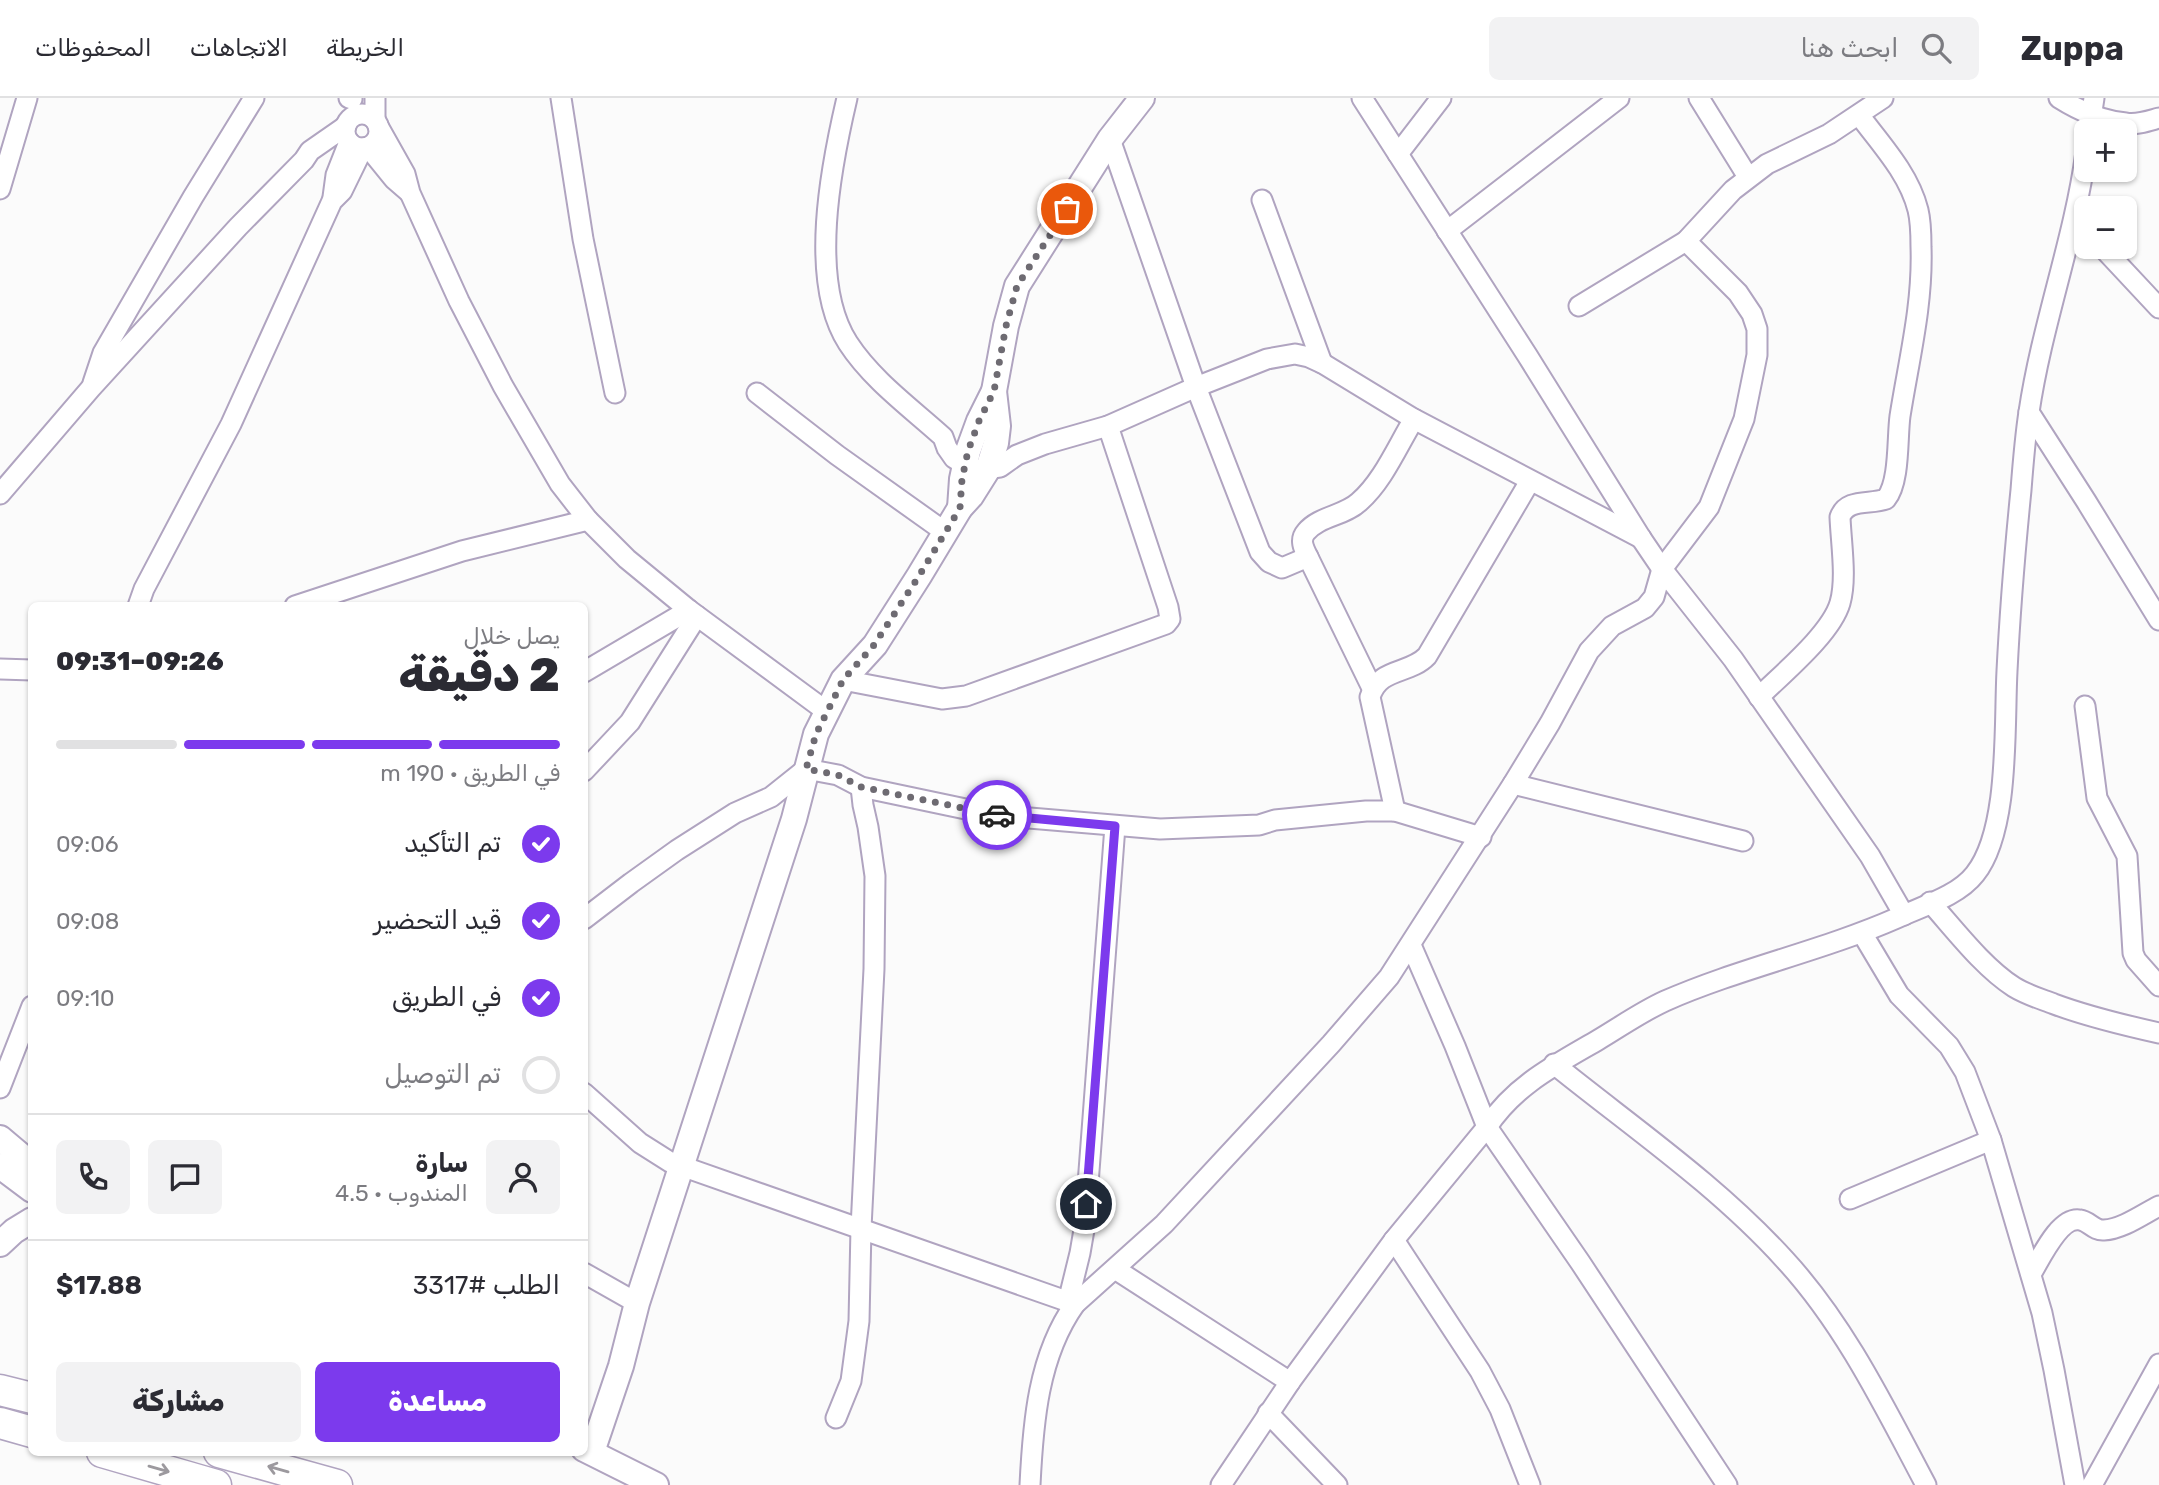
<!DOCTYPE html>
<html lang="ar">
<meta charset="utf-8">
<style>
body{margin:0;font-family:Rubik,Vazirmatn,sans-serif;background:#f2f2f3;color:#2b2b33;direction:rtl;height:100vh;display:flex;flex-direction:column;font-size:26px;white-space:nowrap}
*{box-sizing:border-box;margin:0}
p{font-size:23px;color:#7c7c81}
.icon{flex:none;width:38px;height:38px;fill:none;stroke:currentColor;stroke-width:2;stroke-linecap:round;stroke-linejoin:round}
.map{position:relative;flex:1;overflow:hidden;direction:ltr}
.panel{position:absolute;left:28px;top:504px;width:560px;height:854px;display:flex;flex-direction:column;background:#fff;border-radius:10px;box-shadow:0 2px 5px #0004;direction:rtl}
.panel>*{flex:none}
.controls{position:absolute;left:2074px;top:21px;display:grid;gap:14px}
.controls a{display:grid;place-items:center;width:63px;height:63px;border-radius:10px;background:#fff;box-shadow:0 2px 5px #0004;font-size:35px}
.pin{position:absolute;display:grid;place-items:center;width:60px;height:60px;color:#fff;margin:-30px;border:4px solid #fff;border-radius:50%;box-shadow:0 2px 7px #0007}
.courier{position:absolute;display:grid;place-items:center;width:70px;height:70px;margin:-35px;border:5px solid #7c3aed;border-radius:50%;background:#fff;color:#222;box-shadow:0 2px 9px #0007}
.headline em{font-style:normal;font-weight:800}
.headline div{display:flex;flex-direction:column-reverse}
.headline{display:flex;align-items:center;justify-content:space-between;height:119px;padding:0 28px}
h1{font-size:46px;font-weight:800;line-height:52px}
.bar{display:grid;grid-template-columns:repeat(4,1fr);gap:10px 7px;align-content:center;height:84px;padding:0 28px}
.bar i{height:9px;border-radius:5px;background:#e1e1e2}
.bar .on{background:#7c3aed}
.bar p{grid-column:span 4}
.line{display:flex;align-items:center;gap:18px;padding:0 28px;border-top:2px solid #e1e1e2}
.line div{flex:1}
.round{display:grid;place-items:center;flex:none;width:74px;height:74px;border-radius:10px;background:#f2f2f3}
ol{padding:0 28px;list-style:none}
li{display:flex;align-items:center;gap:21px;height:77px}
li p{margin-inline-start:auto}
li .icon{padding:7px;border-radius:50%;background:#7c3aed;color:#fff;stroke-width:4}
li:last-child{color:#7c7c81}
li i{width:38px;height:38px;border:4px solid #e1e1e2;border-radius:50%}
.button{display:flex;gap:14px;margin-top:auto;padding:14px 28px}
.button a{flex:1;height:80px;border-radius:10px;background:#7c3aed;color:#fff;font-size:28px;font-weight:800;line-height:80px;text-align:center}
.button a+a{background:#f2f2f3;color:#2b2b33}
header{display:flex;align-items:center;gap:42px;box-sizing:border-box;height:98px;padding:0 35px;background:#fff;border-bottom:2px solid #e1e1e2}
header strong{font-size:33px}
nav{display:flex;gap:38px;margin-inline-start:auto;font-size:24px}
.search{width:490px;height:63px;background:#f2f2f3;display:flex;align-items:center;gap:18px;box-sizing:border-box;padding:0 24px;border-radius:10px;color:#7c7c81;font-size:26px}
.map>svg:first-child{display:block}
.lines{fill:none;stroke-linecap:round;stroke-linejoin:round}
.minor-casing{stroke:#b0a4c0;stroke-width:23}
.tertiary-casing{stroke:#b0a4c0;stroke-width:28}
.primary-casing{stroke:#b0a4c0;stroke-width:33}
.minor{stroke:#fff;stroke-width:19}
.tertiary{stroke:#fff;stroke-width:24}
.primary{stroke:#fff;stroke-width:30}
.oneway{stroke:#9c999e}
.done{stroke:#6e6b72;stroke-width:7;stroke-dasharray:0 12.6}
.route{stroke:#7c3aed;stroke-width:9}
</style>
<header>
<strong>Zuppa</strong>
<div class="search"><svg class="icon" aria-label="search" viewBox="0 0 24 24"><circle cx="10" cy="10" r="6"/><path d="M15 15l6 6"/></svg>ابحث هنا</div>
<nav><a>الخريطة</a><a>الاتجاهات</a><a>المحفوظات</a></nav>
</header>
<div class="map">
<svg width="2159" height="1387" viewBox="0 0 2159 1387">
<rect width="100%" height="100%" fill="#fbfbfb"/>
<g class="lines">
<g class="minor-casing">
<g id="minor">
<path d="M349,0L352,1"/>
<path d="M375,0V22"/>
<path d="M561,0L583,141L615,295"/>
<path d="M847,0C831,68 808,183 848,245C872,282 911,310 943,339L947,350L954,360L965,367L977,372L1000,369L1017,357L1045,346L1108,328L1196,289L1267,261L1295,256L1309,259L1322,265L1414,321L1641,440"/>
<path d="M1362,0L1527,257L1641,440L1662,471L1733,561L1870,758L1904,817"/>
<path d="M1699,0L1748,79"/>
<path d="M2059,0C2078,12 2103,23 2126,25C2137,27 2148,23 2159,20"/>
<circle cx="362" cy="33" r="17"/>
<path d="M378,28L405,76L410,95L459,203L503,288L560,386L588,422L627,461L689,512L826,613"/>
<path d="M2089,33L2094,0"/>
<path d="M1110,41L1196,289L1260,454L1269,464L1282,470L1308,459"/>
<path d="M368,49L394,81L409,94"/>
<path d="M1398,56L1441,0"/>
<path d="M0,91L27,0"/>
<path d="M333,99L336,77L349,44"/>
<path d="M1262,102L1322,265"/>
<path d="M1447,133L1619,0"/>
<path d="M2102,149L2159,210"/>
<path d="M1579,208L1686,143L1733,92L1767,66L1829,36L1883,0"/>
<path d="M93,285L103,255L193,99L254,0"/>
<path d="M757,295L837,357L945,434"/>
<path d="M2029,314L2086,403L2159,522"/>
<path d="M0,396L91,290L238,129L304,62L310,53L346,28"/>
<path d="M138,508L144,491L231,326L332,103L342,93L363,50"/>
<path d="M295,508L462,453L588,422"/>
<path d="M0,571L32,572"/>
<path d="M584,574L689,512"/>
<path d="M843,582L942,601L966,598L1166,526L1170,521L1168,509L1108,328"/>
<path d="M1372,590L1308,459C1304,451 1299,442 1306,434C1319,418 1344,418 1359,404C1383,383 1397,349 1414,321"/>
<path d="M1759,599C1782,576 1831,536 1840,505C1847,481 1841,445 1840,419C1847,400 1870,407 1886,401C1900,384 1897,340 1900,318C1909,261 1923,207 1921,149C1921,137 1921,124 1918,112C1909,76 1881,46 1859,17"/>
<path d="M2085,608L2097,700L2127,758L2133,855L2136,862L2159,888"/>
<path d="M584,673L630,624L697,518"/>
<path d="M1513,686L1743,743"/>
<path d="M1395,713L1370,599C1379,569 1409,577 1427,558L1530,383"/>
<path d="M1930,804C1955,832 1983,869 2014,889C2027,897 2041,901 2054,906C2089,919 2123,927 2159,935"/>
<path d="M584,821L631,785L677,752L735,715L771,699L806,671L838,677L861,689L994,717L1160,731L1259,727L1275,722L1366,713H1395L1481,739"/>
<path d="M1862,835L1899,897L1949,948L1965,974L1991,1042L2042,1215L2054,1272L2075,1387"/>
<path d="M1411,847L1455,948L1487,1029L1580,1164L1727,1387"/>
<path d="M1554,966C1632,1029 1717,1087 1785,1162C1845,1227 1885,1310 1926,1387"/>
<path d="M0,990L32,908"/>
<path d="M584,995L640,1045L670,1064L1075,1206"/>
<path d="M1850,1101L1991,1042"/>
<path d="M1394,1142L1480,1273L1500,1311L1530,1387"/>
<path d="M1115,1171L1290,1284"/>
<path d="M584,1175L637,1205"/>
<path d="M2031,1176C2040,1162 2059,1118 2080,1122C2089,1123 2094,1133 2104,1132C2123,1131 2143,1116 2159,1108"/>
<path d="M1068,1204L1080,1155L1085,1126L1115,728"/>
<path d="M1268,1315L1337,1387"/>
<path d="M836,1320L851,1283L859,1223L861,1130L874,871L875,778L868,729L863,707L861,689"/>
<path d="M1030,1387C1033,1325 1038,1258 1075,1206L1164,1126L1331,946L1389,879L1513,686L1550,625L1589,553L1612,528L1645,510L1654,499L1662,471L1709,409L1744,321L1757,257V231L1752,216L1738,195L1686,143"/>
<path d="M1221,1387L1290,1284L1394,1142L1487,1029C1515,987 1555,967 1598,942C1620,929 1641,914 1665,903C1740,870 1822,853 1897,820C1923,808 1958,798 1975,776C2010,732 2004,628 2007,573C2010,512 2015,452 2021,392C2023,366 2025,340 2029,314C2042,226 2074,142 2086,54"/>
<path d="M2092,1387L2159,1266"/>
</g>
</g>
<g class="tertiary-casing">
<g id="tertiary">
<path d="M960,410L962,381L968,353L979,323L994,293L1006,228L1017,188L1110,41L1142,0"/>
<path d="M0,1040L32,1067"/>
<path d="M0,1068L32,1092"/>
<path d="M0,1146L14,1133L32,1122"/>
<path d="M584,1351L656,1387"/>
<path d="M592,1354L621,1268L637,1205L794,721L816,636L843,582L875,547L919,478L960,410L971,398L988,371L996,345L998,328L994,293"/>
</g>
</g>
<g class="primary-casing">
<g id="primary">
<path d="M0,1292L32,1300"/>
<path d="M0,1325L32,1334"/>
<path d="M102,1354L216,1387"/>
<path d="M219,1354L337,1387"/>
</g>
</g>
<use href="#minor" class="minor"/>
<use href="#tertiary" class="tertiary"/>
<use href="#primary" class="primary"/>
</g>
<defs><path id="oneway-shaft" d="M-6 0H5M1.5-3L5.5 0L1.5 3" fill="none" stroke-width="1.6" stroke-linecap="round" stroke-linejoin="round" transform="scale(1.75)"/></defs>
<g class="oneway">
<use href="#oneway-shaft" transform="translate(159 1371) rotate(16)"/>
<use href="#oneway-shaft" transform="translate(278 1371) rotate(-164)"/>
</g>
<g class="lines">
<path class="done" d="M997,717L861,689L838,677L806,671L816,636L843,582L874,547L919,478L960,410L962,381L968,353L979,323L994,293L1006,228L1017,188L1067,111"/>
<path class="route" d="M997,717L1115,728L1086,1106"/>
</g>
</svg>
<div class="controls">
<a>+</a>
<a>−</a>
</div>
<div class="pin" style="left:1067px;top:111px;background:#ea580c"><svg class="icon" aria-label="bag" viewBox="0 0 24 24"><path d="M5 8h14l-1 12H6zM9 8a3 3 0 0 1 6 0"/></svg></div>
<div class="pin" style="left:1086px;top:1106px;background:#1f2937"><svg class="icon" aria-label="home" viewBox="0 0 24 24"><path d="M3 11l9-7 9 7M6 9v11h12V9"/></svg></div>
<div class="courier" style="left:997px;top:717px"><svg class="icon" aria-label="car" viewBox="0 0 24 24"><path d="M5 17H2v-5l4-1 3-4h7l3 4 3 1v5h-3M9 17h6M6 11h13"/><circle cx="7" cy="17" r="2"/><circle cx="17" cy="17" r="2"/></svg></div>
<section class="panel">
<div class="headline"><div><h1>2 دقيقة</h1><p>يصل خلال</p></div><em>09:26–09:31</em></div>
<div class="bar"><i class="on"></i><i class="on"></i><i class="on"></i><i></i><p>في الطريق · 190 m</p></div>
<ol>
<li><svg class="icon" aria-label="check" viewBox="0 0 24 24"><path d="M5 12l5 5 9-10"/></svg>تم التأكيد<p>09:06</p></li>
<li><svg class="icon" aria-label="check" viewBox="0 0 24 24"><path d="M5 12l5 5 9-10"/></svg>قيد التحضير<p>09:08</p></li>
<li><svg class="icon" aria-label="check" viewBox="0 0 24 24"><path d="M5 12l5 5 9-10"/></svg>في الطريق<p>09:10</p></li>
<li><i></i>تم التوصيل</li>
</ol>
<div class="line" style="height:126px"><a class="round"><svg class="icon" aria-label="person" viewBox="0 0 24 24"><circle cx="12" cy="8" r="4"/><path d="M4 21q1-7 8-7t8 7"/></svg></a><div><b>سارة</b><p>المندوب · 4.5</p></div><a class="round"><svg class="icon" aria-label="chat" viewBox="0 0 24 24"><path d="M4 5h16v11H9l-5 4z"/></svg></a><a class="round"><svg class="icon" aria-label="phone" viewBox="0 0 24 24"><path d="M5 4h4l2 5-3 2q2 4 5 5l2-3 5 2v4C11 20 4 13 5 4z"/></svg></a></div>
<div class="line" style="height:91px"><div>الطلب #3317</div><b>$17.88</b></div>
<div class="button"><a>مساعدة</a><a>مشاركة</a></div>
</section>
</div>
